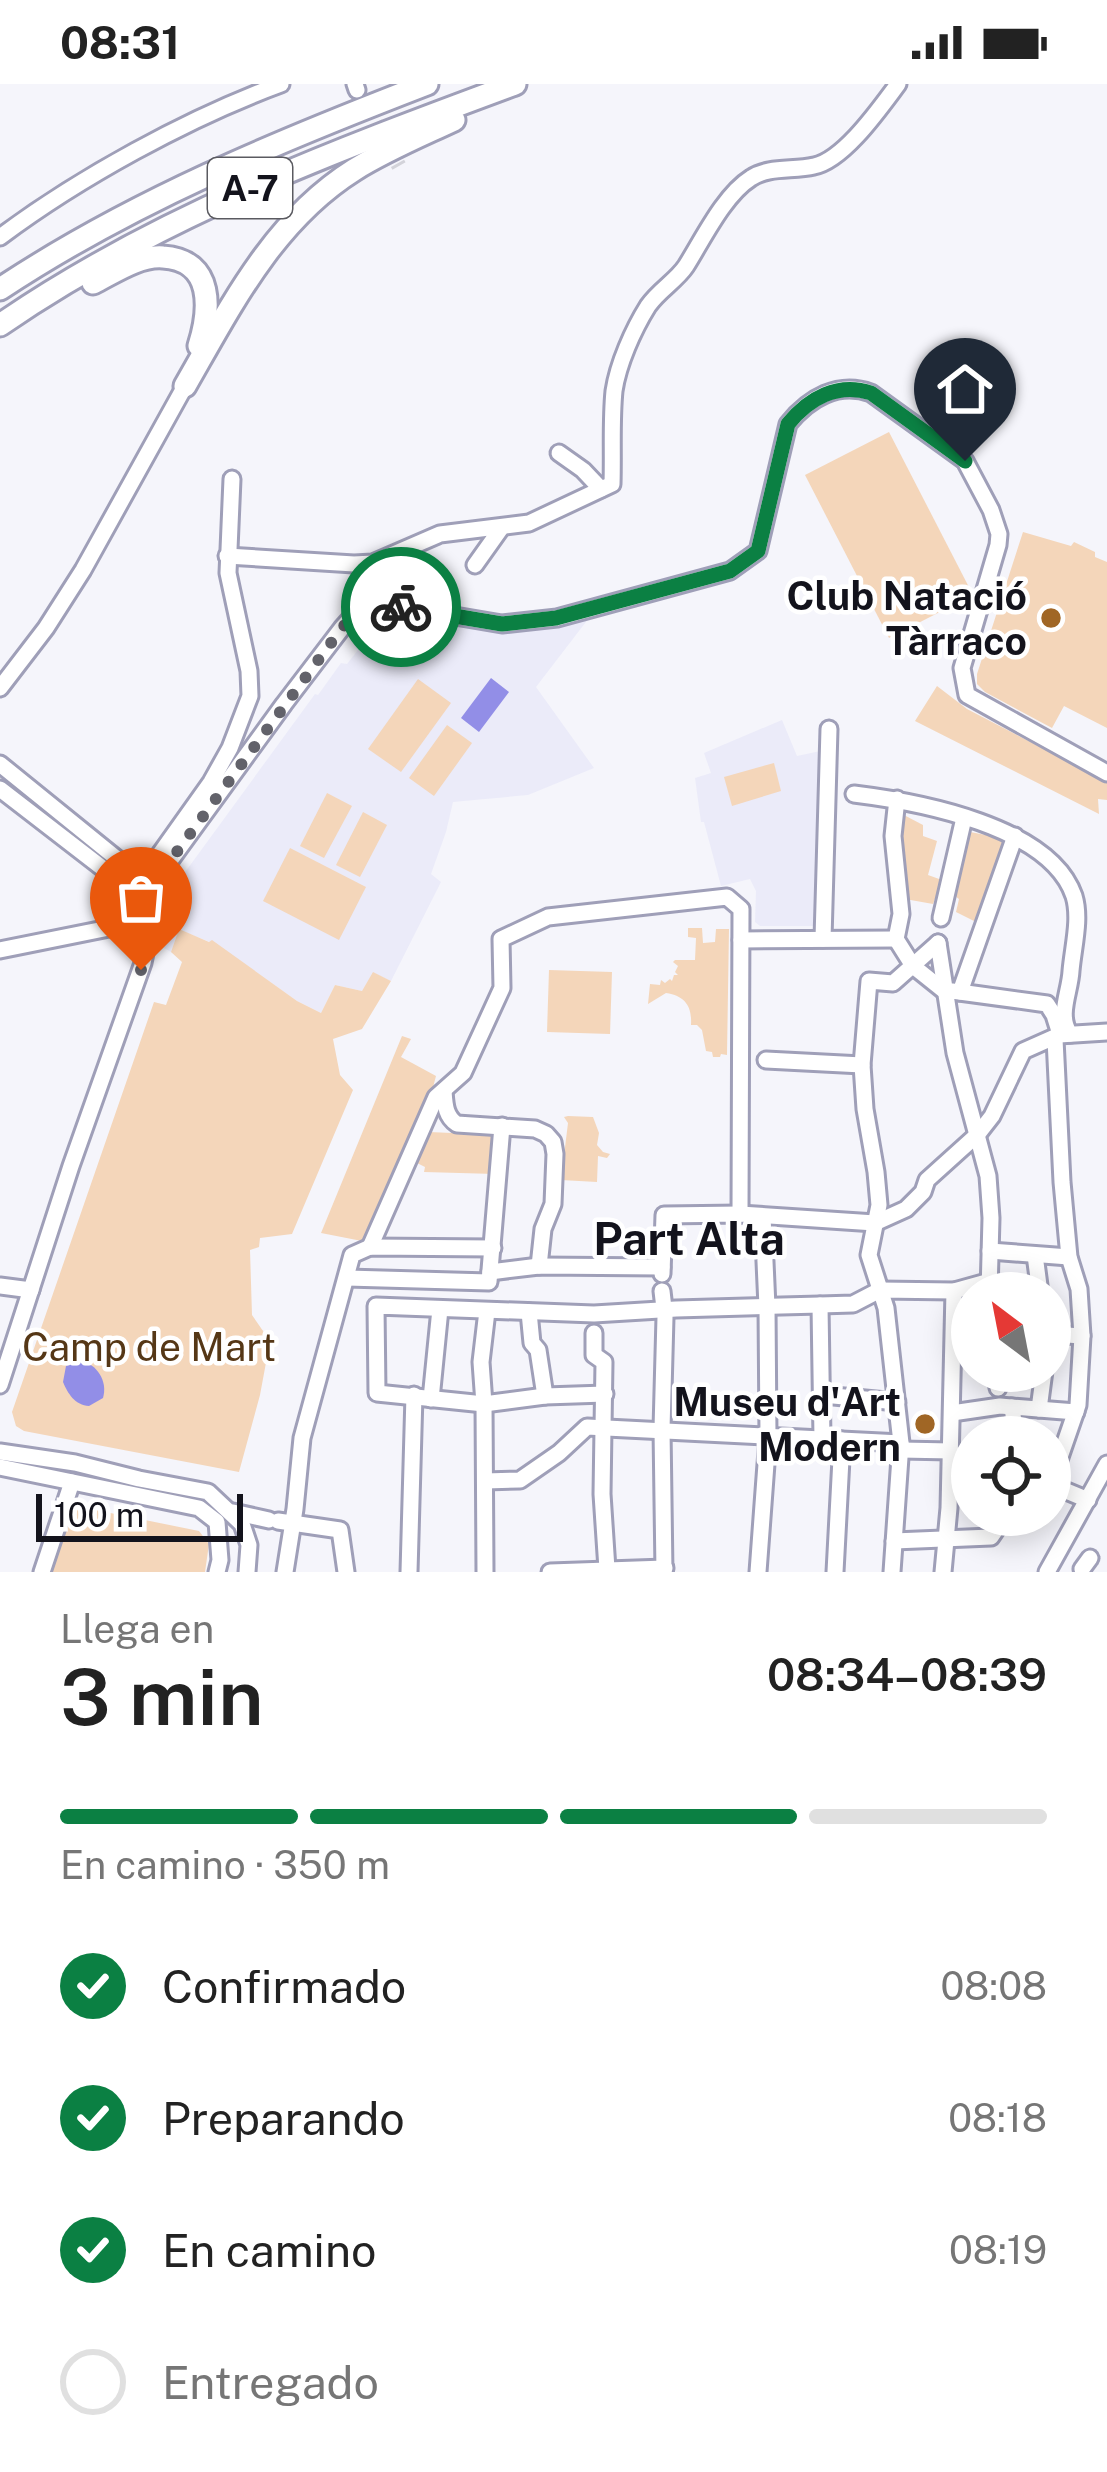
<!DOCTYPE html>
<html lang="es">
<meta charset="utf-8">
<style>
body{margin:0;font-family:"Public Sans",sans-serif;background:#f6f6f6;color:#222;height:100vh;display:flex;flex-direction:column;font-size:45px;white-space:nowrap}
*{box-sizing:border-box;margin:0}
p{font-size:39px;color:#767676}
.icon{flex:none;width:66px;height:66px;fill:none;stroke:currentColor;stroke-width:2;stroke-linecap:round;stroke-linejoin:round}
.map{position:relative;height:1488px;overflow:hidden}
.details{display:flex;flex-direction:column;background:#fff;flex:1}
.details>*{flex:none}
.needle{width:78px;rotate:328deg}
.tools{position:absolute;left:951px;top:1188px;display:grid;gap:24px}
.tools a{display:grid;place-items:center;width:120px;height:120px;border-radius:50%;background:#fff;box-shadow:0 6px 30px #0003;font-size:60px}
.scale{position:absolute;left:36px;bottom:30px;width:207px;box-sizing:border-box;padding-left:12px;border:6px solid #13131c;border-top:0;font-size:33px;line-height:42px;white-space:nowrap;color:#13131c;-webkit-text-stroke:9px #fff;paint-order:stroke}
.pin{position:absolute;display:grid;place-items:center;width:102px;height:102px;color:#fff;margin:-123px -51px;border-radius:50% 50% 50% 0;rotate:-45deg;box-shadow:0 0 12px #0007}
.pin .icon{rotate:45deg}
.courier{position:absolute;display:grid;place-items:center;width:120px;height:120px;margin:-60px;border:9px solid #0b8043;border-radius:50%;background:#fff;color:#222;box-shadow:0 3px 15px #0007}
.head em{font-style:normal;font-weight:600}
.head div{display:flex;flex-direction:column-reverse}
.head{display:flex;align-items:center;justify-content:space-between;height:204px;padding:0 60px}
h1{font-size:78px;font-weight:600;line-height:90px}
.bar{display:grid;grid-template-columns:repeat(4,1fr);gap:18px 12px;align-content:center;height:144px;padding:0 60px}
.bar i{height:15px;border-radius:9px;background:#e0e0e0}
.bar .current{background:#0b8043}
.bar p{grid-column:span 4}
ol{padding:0 60px;list-style:none}
li{display:flex;align-items:center;gap:36px;height:132px}
li p{margin-inline-start:auto}
li .icon{padding:12px;border-radius:50%;background:#0b8043;color:#fff;stroke-width:4}
li:last-child{color:#767676}
li i{width:66px;height:66px;border:6px solid #e0e0e0;border-radius:50%}
.status{display:flex;justify-content:space-between;align-items:center;height:84px;padding:0 60px;background:#fff;direction:ltr}
.status svg{height:33px;fill:currentColor}
.map>svg:first-child{display:block}
.built{fill:#ebebf9}
.green{fill:#f4d6ba}
.water{fill:#928ee7}
.lines{fill:none;stroke-linecap:round;stroke-linejoin:round}
.minor-tunnel{stroke:#d3d3da;stroke-width:15;stroke-dasharray:15 8;stroke-linecap:butt}
.minor-casing{stroke:#9f9fb8;stroke-width:21}
.highway-casing{stroke:#9f9fb8;stroke-width:27}
.minor{stroke:#fff;stroke-width:15}
.highway{stroke:#fff;stroke-width:21}
.done{stroke:#62626a;stroke-width:12;stroke-dasharray:0 21.6}
.route{stroke:#0b8043;stroke-width:15}
.poi-dot{fill:#a06625;stroke:#fff;stroke-width:4.5}
.labels{text-anchor:middle;dominant-baseline:central;stroke-width:9;stroke-linejoin:round;paint-order:stroke}
.shield{fill:#fff;stroke:#5a5a60;stroke-width:3}
.shield-label{font-size:36px;font-weight:bold;fill:#13131c}
.poi-label{font-size:39px;font-weight:bold;fill:#13131c;stroke:#fff;text-anchor:end}
.park-label{font-size:39px;fill:#553716;stroke:#fff}
.quarter-label{font-size:45px;font-weight:bold;fill:#13131c;stroke:#fff}
</style>
<div class="status"><b>08:31</b><svg viewBox="0 0 49 12"><path d="M0 12V9h3v3zM5 12V6h3v6zM10 12V3h3v9zM15 12V0h3v12zM26 1h20v11H26zM47 4h2v5h-2z"/></svg></div>
<div class="map">
<svg width="1107" height="1488" viewBox="0 0 1107 1488">
<rect width="100%" height="100%" fill="#f5f5fb"/>
<g class="built">
<path d="M389,529H423L522,547L592,530L536,603L594,684L528,711L453,718L446,748L431,790L441,798L391,897L374,889L362,907L335,901L321,929L297,917L212,857L210,858L179,846L171,868L162,863V856L171,831L164,817L315,610L318,611L341,579L347,580L365,557L355,549L358,545Z"/>
<path d="M782,636L797,672L825,666L819,842H760L755,838L756,807L750,795L721,802L704,738H701L695,694L711,689L704,669Z"/>
</g>
<g class="green">
<path d="M889,348L973,511L889,554L805,391Z"/>
<path d="M1023,448L1071,462L1074,458L1095,468V473L1107,478V644L1064,622L1052,644L985,608L977,600V590Z"/>
<path d="M418,595L451,619L401,688L368,665Z"/>
<path d="M937,602L967,625L1107,698V716L1098,715L1099,730L915,637Z"/>
<path d="M447,641L472,659L434,712L409,694Z"/>
<path d="M774,679L781,707L732,722L724,693Z"/>
<path d="M327,709L352,722L324,774L300,762Z"/>
<path d="M363,728L387,741L360,793L336,781Z"/>
<path d="M902,730L923,741V752L937,757L928,791L942,796L933,820L905,815L897,751Z"/>
<path d="M970,748L1007,755L976,838L956,828L959,815L955,812Z"/>
<path d="M290,764L366,803L339,856L263,817Z"/>
<path d="M688,844H702L703,859L715,858L716,845H729L727,971L721,970L720,973H713L712,968L706,967L702,946L697,941H691C692,923 686,912 666,909L648,920L650,900L660,901L661,896L665,899L670,895L672,897L674,891H678L675,888L678,882L673,878L675,876H695L696,854L688,853Z"/>
<path d="M179,845L209,858L212,856L297,917L321,929L335,901L362,907L373,888L391,897L362,945L333,955L340,991L353,1006L292,1150L260,1154L259,1163L250,1166L252,1231L270,1257L260,1311L239,1388L24,1347L16,1342L12,1328L154,918L166,921L182,878L171,868Z"/>
<path d="M549,886L612,888L610,950L547,948Z"/>
<path d="M402,952L411,955L401,973L436,992L431,1011L371,1145H367V1158L321,1149Z"/>
<path d="M568,1032L593,1033L599,1049L597,1061L603,1068L610,1070L607,1074L598,1072L597,1098L561,1096L568,1039L564,1033Z"/>
<path d="M429,1048L498,1051L495,1090L424,1088L425,1083L415,1078Z"/>
<path d="M76,1422L199,1447L209,1460L205,1488H45L66,1429Z"/>
</g>
<g class="water">
<path d="M491,594L509,608L479,648L461,634Z"/>
<path d="M81,1276C97,1281 108,1297 103,1314L89,1322C75,1321 68,1310 63,1298L66,1282Z"/>
</g>
<g class="lines">
<path class="minor-tunnel" d="M364,19L399,82"/>
<g class="minor-casing">
<g id="minor">
<path d="M355,0L357,6"/>
<path d="M0,153C79,94 188,34 281,0"/>
<path d="M559,369L583,386L601,405"/>
<path d="M227,472L354,480L373,479L440,450L529,439L612,400C613,369 611,337 614,307C618,280 633,246 648,222C659,206 676,197 686,182C703,155 724,111 751,94C769,82 793,87 814,82C844,76 880,24 898,0"/>
<path d="M475,481L502,443"/>
<path d="M0,604L46,544L83,486L185,302"/>
<path d="M0,680L142,795L148,807L151,840L143,879L71,1082L0,1301"/>
<path d="M0,705L149,820"/>
<path d="M854,710C919,718 1050,742 1074,812C1081,835 1073,863 1071,887C1070,908 1057,931 1070,950"/>
<path d="M142,795L211,698L230,664L250,612L249,587L228,489L232,395"/>
<path d="M148,807L284,620L342,544L359,525L402,523L502,540L557,534L730,487L758,467L788,340C809,314 838,297 871,309L965,377L991,426L999,450L998,461L962,584L967,611L1107,689"/>
<path d="M941,834L964,734"/>
<path d="M823,855L829,645"/>
<path d="M896,855L901,830L893,752L897,715"/>
<path d="M896,855L913,882L943,906"/>
<path d="M741,856L896,855"/>
<path d="M938,859L955,969L988,1092L991,1134L989,1209"/>
<path d="M0,866L119,842L151,840"/>
<path d="M952,907L1047,920L1054,931L1059,947"/>
<path d="M960,908L1015,752"/>
<path d="M766,976L862,981"/>
<path d="M444,1007C445,1020 445,1032 457,1040L535,1045L546,1050L553,1058L555,1070L553,1120L543,1145L539,1182"/>
<path d="M370,1163L436,1013L463,989L502,904L501,855L548,833L727,813L741,825L740,1130"/>
<path d="M990,1167L1069,1173"/>
<path d="M1035,1171L1040,1209"/>
<path d="M490,1188L539,1182L662,1183"/>
<path d="M662,1190L664,1131L740,1130L875,1139L906,1125L923,1108L927,1096L978,1050L992,1032L1023,967L1059,951L1107,948"/>
<path d="M347,1194L489,1198L502,1042"/>
<path d="M0,1202L31,1206"/>
<path d="M662,1207L665,1233L662,1345L664,1488"/>
<path d="M820,1221L822,1355"/>
<path d="M529,1228L532,1259L538,1266L545,1312"/>
<path d="M594,1249V1271L604,1278L602,1410L607,1485"/>
<path d="M1051,1250L1082,1252"/>
<path d="M996,1287L998,1304"/>
<path d="M605,1310L545,1312L484,1320L377,1309L376,1222L594,1230L676,1225L820,1221L853,1220L880,1206L954,1207L990,1197"/>
<path d="M823,1311L897,1318"/>
<path d="M431,1315L440,1225"/>
<path d="M1012,1323L1016,1353"/>
<path d="M1039,1325L1044,1287"/>
<path d="M952,1329L1000,1322L1076,1328"/>
<path d="M901,1366L951,1367"/>
<path d="M0,1368L75,1379L139,1395L208,1408L242,1440L249,1461L247,1488"/>
<path d="M0,1383L199,1424L217,1438L220,1476L217,1488"/>
<path d="M485,1397L520,1396L559,1369L587,1343L901,1359"/>
<path d="M1052,1401L1088,1416"/>
<path d="M1050,1402L1078,1321L1082,1252L1079,1205L1069,1173L1062,1098L1055,955"/>
<path d="M233,1428L269,1436"/>
<path d="M278,1437L340,1446L346,1488"/>
<path d="M894,1457L991,1453L1006,1431"/>
<path d="M1082,1485L1090,1474"/>
<path d="M42,1488L72,1398"/>
<path d="M285,1488L295,1425L302,1354L352,1171L370,1163L493,1164"/>
<path d="M409,1488L414,1311"/>
<path d="M485,1488L484,1320L481,1278L487,1227"/>
<path d="M550,1488L665,1484"/>
<path d="M758,1488L768,1353L767,1223L763,1132"/>
<path d="M835,1488L842,1356"/>
<path d="M892,1488L901,1359L886,1224L869,1171L879,1121L876,1088L865,1025L862,981L869,897L893,899L938,859"/>
<path d="M943,1488L949,1424L954,1207"/>
<path d="M1047,1488L1107,1380"/>
</g>
</g>
<g class="highway-casing">
<g id="highway">
<path d="M93,199C113,189 139,171 163,173C215,176 210,227 199,262"/>
<path d="M0,205C133,117 279,57 427,0"/>
<path d="M0,241C158,132 337,66 515,0"/>
<path d="M185,302C231,222 273,137 354,86C386,66 420,52 454,36"/>
</g>
</g>
<use href="#minor" class="minor"/>
<use href="#highway" class="highway"/>
</g>
<g class="lines">
<path class="done" d="M141,886L151,840L148,807L342,544L359,526L401,523"/>
<path class="route" d="M401,523L502,540L556,534L730,487L758,467L788,340C809,314 838,298 871,309L965,377"/>
</g>
<g class="poi-dot">
<circle cx="1051" cy="534" r="12"/>
<circle cx="925" cy="1340" r="12"/>
</g>
<g class="labels">
<rect class="shield" x="208" y="74" width="84" height="60" rx="9"/>
<g class="shield-label">
<text x="250" y="104">A-7</text>
</g>
<g class="poi-label">
<text x="1027" y="512">Club Natació<tspan x="1027" dy="45">Tàrraco</tspan></text>
<text x="901" y="1318">Museu d'Art<tspan x="901" dy="45">Modern</tspan></text>
</g>
<g class="park-label">
<text x="149" y="1263">Camp de Mart</text>
</g>
<g class="quarter-label">
<text x="689" y="1154">Part Alta</text>
</g>
</g>
</svg>
<div class="tools">
<a><svg class="needle" viewBox="-14 -14 28 28"><path d="M0-13l5 13h-10z" fill="#e53935"/><path d="M0 13l5-13h-10z" fill="#767676"/></svg></a>
<a><svg class="icon" aria-label="locate" viewBox="0 0 24 24"><circle cx="12" cy="12" r="6"/><path d="M12 2v4M12 18v4M2 12h4M18 12h4"/></svg></a>
</div>
<div class="scale">100 m</div>
<div class="pin" style="left:141px;top:886px;background:#ea580c"><svg class="icon" aria-label="bag" viewBox="0 0 24 24"><path d="M5 8h14l-1 12H6zM9 8a3 3 0 0 1 6 0"/></svg></div>
<div class="pin" style="left:965px;top:377px;background:#1f2937"><svg class="icon" aria-label="home" viewBox="0 0 24 24"><path d="M3 11l9-7 9 7M6 9v11h12V9"/></svg></div>
<div class="courier" style="left:401px;top:523px"><svg class="icon" aria-label="bike" viewBox="0 0 24 24"><circle cx="6" cy="16" r="4"/><circle cx="18" cy="16" r="4"/><path d="M6 16l4-8h5l3 8M10 8l3 8H6M13 5h3"/></svg></div>
</div>
<section class="details">
<div class="head"><div><h1>3 min</h1><p>Llega en</p></div><em>08:34–08:39</em></div>
<div class="bar"><i class="current"></i><i class="current"></i><i class="current"></i><i></i><p>En camino · 350 m</p></div>
<ol>
<li><svg class="icon" aria-label="check" viewBox="0 0 24 24"><path d="M5 12l5 5 9-10"/></svg>Confirmado<p>08:08</p></li>
<li><svg class="icon" aria-label="check" viewBox="0 0 24 24"><path d="M5 12l5 5 9-10"/></svg>Preparando<p>08:18</p></li>
<li><svg class="icon" aria-label="check" viewBox="0 0 24 24"><path d="M5 12l5 5 9-10"/></svg>En camino<p>08:19</p></li>
<li><i></i>Entregado</li>
</ol>
</section>
